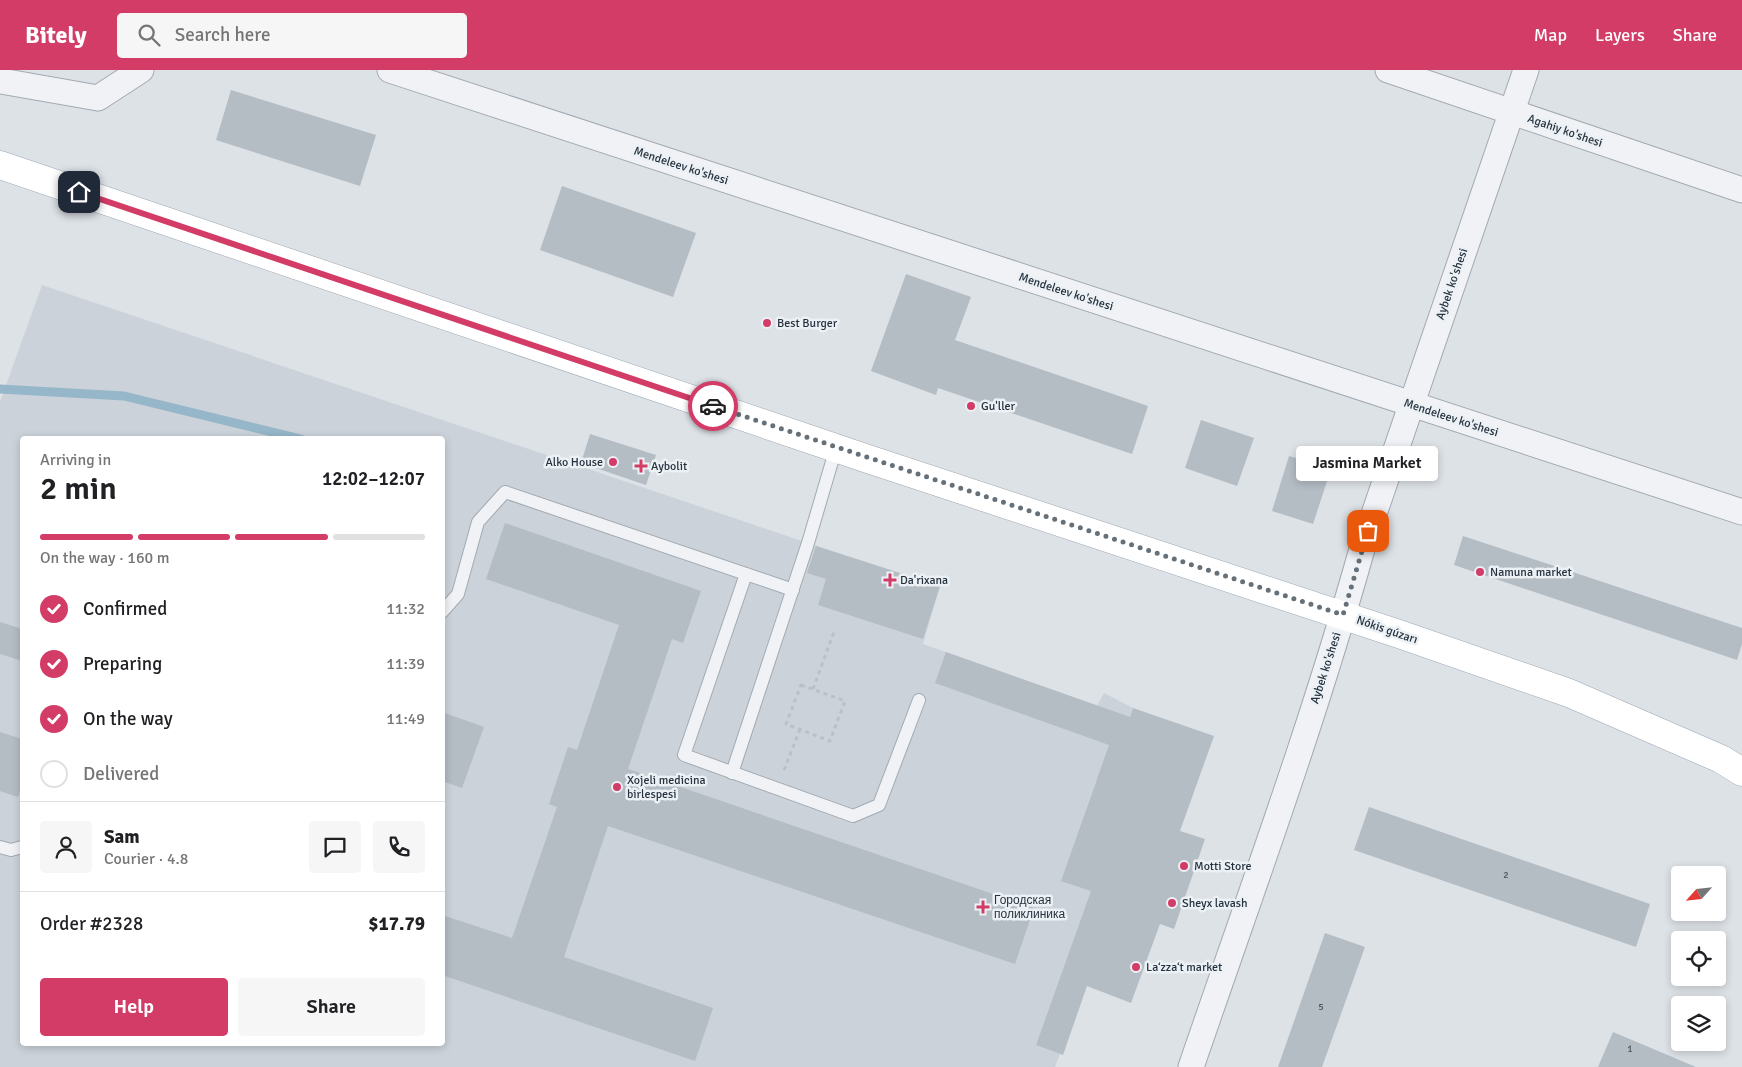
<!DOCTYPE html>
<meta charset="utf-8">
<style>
body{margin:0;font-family:Signika,sans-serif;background:#f6f6f6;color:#202124;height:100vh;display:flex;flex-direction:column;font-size:19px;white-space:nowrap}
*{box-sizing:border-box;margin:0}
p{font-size:16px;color:#757577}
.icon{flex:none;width:28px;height:28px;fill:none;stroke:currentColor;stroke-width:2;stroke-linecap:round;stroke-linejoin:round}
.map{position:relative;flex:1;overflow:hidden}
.panel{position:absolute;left:20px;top:366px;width:425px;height:610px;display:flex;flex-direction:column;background:#fff;border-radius:5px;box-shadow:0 2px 8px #0003}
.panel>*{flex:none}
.needle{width:32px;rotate:243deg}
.tools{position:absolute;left:1671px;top:796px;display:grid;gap:10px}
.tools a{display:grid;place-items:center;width:55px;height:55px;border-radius:5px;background:#fff;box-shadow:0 2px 8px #0003;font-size:25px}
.pin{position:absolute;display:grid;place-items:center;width:42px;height:42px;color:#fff;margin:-21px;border-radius:10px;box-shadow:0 2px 8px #0006}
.courier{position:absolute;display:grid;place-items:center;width:50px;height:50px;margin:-25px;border:4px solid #d23c67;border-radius:50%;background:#fff;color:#222;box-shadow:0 1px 6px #0007}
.bubble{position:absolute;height:35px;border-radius:5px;background:#fff;box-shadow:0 2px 8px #0003;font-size:16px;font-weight:600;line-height:35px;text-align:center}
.head em{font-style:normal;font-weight:600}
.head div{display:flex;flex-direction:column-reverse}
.head{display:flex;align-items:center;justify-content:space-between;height:85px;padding:0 20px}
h1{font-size:32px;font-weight:600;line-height:38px}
.bar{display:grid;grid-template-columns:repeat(4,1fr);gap:8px 5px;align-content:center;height:60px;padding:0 20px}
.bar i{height:6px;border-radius:4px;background:#e0e0e0}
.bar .on{background:#d23c67}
.bar p{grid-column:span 4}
.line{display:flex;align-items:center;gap:12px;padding:0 20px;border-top:1px solid #e0e0e0}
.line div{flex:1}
.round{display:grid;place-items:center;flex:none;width:52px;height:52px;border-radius:5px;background:#f6f6f6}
ol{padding:0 20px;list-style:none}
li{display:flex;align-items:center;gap:15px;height:55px}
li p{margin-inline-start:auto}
li .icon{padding:5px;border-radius:50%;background:#d23c67;color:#fff;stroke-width:4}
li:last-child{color:#757577}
li i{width:28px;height:28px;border:2px solid #e0e0e0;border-radius:50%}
.primary-button{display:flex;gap:10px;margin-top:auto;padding:10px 20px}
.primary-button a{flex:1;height:58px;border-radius:5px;background:#d23c67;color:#fff;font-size:20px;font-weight:600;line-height:58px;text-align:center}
.primary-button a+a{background:#f6f6f6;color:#202124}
header{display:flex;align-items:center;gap:30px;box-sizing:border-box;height:70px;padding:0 25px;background:#d23c67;color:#fff}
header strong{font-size:24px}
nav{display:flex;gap:28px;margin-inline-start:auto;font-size:18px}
.search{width:350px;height:45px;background:#f6f6f6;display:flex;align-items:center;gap:12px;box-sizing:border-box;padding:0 18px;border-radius:5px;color:#757577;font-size:19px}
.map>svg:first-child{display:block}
.built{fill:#cbd2d9;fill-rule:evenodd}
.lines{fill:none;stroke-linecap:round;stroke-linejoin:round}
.stream{stroke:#96b6c9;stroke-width:9}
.building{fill:#b4bcc4}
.service-casing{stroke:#a2aab1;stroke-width:14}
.minor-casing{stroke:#a2aab1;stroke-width:27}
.primary-casing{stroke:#9ca8b3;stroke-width:29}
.path{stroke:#bbc0c6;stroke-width:3;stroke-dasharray:4 4;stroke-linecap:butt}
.service{stroke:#f0f2f6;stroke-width:12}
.minor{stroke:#f0f2f6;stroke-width:25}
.primary{stroke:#fff;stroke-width:28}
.done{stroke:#667079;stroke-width:5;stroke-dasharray:0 9}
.route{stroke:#d23c67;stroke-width:6}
.poi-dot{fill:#d23c67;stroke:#ecf1f5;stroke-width:2}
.labels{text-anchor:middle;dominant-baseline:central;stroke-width:5;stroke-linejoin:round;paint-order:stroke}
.number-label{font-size:10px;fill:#4a5460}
.street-label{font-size:12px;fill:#26323e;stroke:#ecf1f5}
.poi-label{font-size:12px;fill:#26323e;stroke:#ecf1f5;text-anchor:start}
</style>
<header>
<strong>Bitely</strong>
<div class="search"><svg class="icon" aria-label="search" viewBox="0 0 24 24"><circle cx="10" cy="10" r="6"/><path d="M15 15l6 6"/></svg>Search here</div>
<nav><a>Map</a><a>Layers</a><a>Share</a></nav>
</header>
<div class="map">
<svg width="1742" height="997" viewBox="0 0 1742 997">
<rect width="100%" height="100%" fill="#dde2e7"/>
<path class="built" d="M42,215L808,473L940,516L923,574L1097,636L1104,623L1133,638L1106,714L1096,711L1062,810L1092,821L1036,975L1060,984L1055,997H0V332ZM22,369H442V974H22Z"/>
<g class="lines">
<path class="stream" d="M0,319L124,326L301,369"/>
</g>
<g class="building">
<path d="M231,20L376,65L360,116L216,70Z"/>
<path d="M562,116L696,163L673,227L540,180Z"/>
<path d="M906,204L971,227L955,270L1148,336L1132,384L938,318L936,325L871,301Z"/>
<path d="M1201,350L1254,368L1237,416L1185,398Z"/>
<path d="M590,364L656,385L646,415L581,393Z"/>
<path d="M1289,386L1331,399L1313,454L1272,441Z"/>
<path d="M505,453L701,521L683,573L672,569L628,699L1034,838L1015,894L608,756L564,887L713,938L695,991L442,905V845L512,868L557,737L549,734L568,677L577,680L619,555L486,509Z"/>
<path d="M1463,466L1742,558V574L1737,590L1454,495Z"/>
<path d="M816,476L940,516L923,569L818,535L826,509L807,503Z"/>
<path d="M0,552L22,559V591L0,584Z"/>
<path d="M946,582L1130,647L1133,638L1214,666L1180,761L1205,769L1174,859L1160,854L1131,933L1087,916L1063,985L1036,975L1091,821L1061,811L1109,675L935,613Z"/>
<path d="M442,642L484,657L462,718L442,711Z"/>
<path d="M0,662L22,669V714L18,727L0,721Z"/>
<path d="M1369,737L1650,834L1636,877L1354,780Z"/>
<path d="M1325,863L1365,877L1322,997H1278Z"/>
<path d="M1613,962L1696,997H1598Z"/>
</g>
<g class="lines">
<g class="service-casing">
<g id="service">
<path d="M746,504L684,685L853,746L879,735L919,630"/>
<path d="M442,542L458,524L478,452L505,422L793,520"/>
<path d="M732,703L808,473L836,378"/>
<path d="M0,777L11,780L22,777"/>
</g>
</g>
<g class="minor-casing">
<g id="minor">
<path d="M390,0L1742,442"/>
<path d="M1388,0L1742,120"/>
<path d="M1,11L98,28L141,0"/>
<path d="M1191,997C1250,825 1313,654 1362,479L1526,0"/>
</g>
</g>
<g class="primary-casing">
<path id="primary" d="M0,95L865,388L1399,564L1569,623L1721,689L1742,702"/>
</g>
<g class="path">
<path d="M801,615L845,631L830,671L786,654Z"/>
<path d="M813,619L835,559"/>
<path d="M784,700L800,659"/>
</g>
<use href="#service" class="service"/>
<use href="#minor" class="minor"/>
<use href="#primary" class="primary"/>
</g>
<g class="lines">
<path class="done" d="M713,336L1343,545L1368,461"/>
<path class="route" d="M79,122L713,336"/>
</g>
<g class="poi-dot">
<circle cx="767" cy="253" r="5"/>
<circle cx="971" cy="336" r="5"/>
<circle cx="613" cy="392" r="5"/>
<path d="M638.5 388.5h5v5h5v5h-5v5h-5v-5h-5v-5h5z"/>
<circle cx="1480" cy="502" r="5"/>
<path d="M887.5 502.5h5v5h5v5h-5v5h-5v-5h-5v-5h5z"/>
<circle cx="617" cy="717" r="5"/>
<circle cx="1184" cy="796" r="5"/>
<circle cx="1172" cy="833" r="5"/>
<path d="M980.5 829.5h5v5h5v5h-5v5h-5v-5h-5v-5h5z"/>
<circle cx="1136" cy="897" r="5"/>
</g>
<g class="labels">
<g class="number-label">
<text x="1506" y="805">2</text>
<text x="1321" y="937">5</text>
<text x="1630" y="979">1</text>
</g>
<g class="street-label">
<text transform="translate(1565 61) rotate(19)">Agahiy ko'shesi</text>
<text transform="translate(681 96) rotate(18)">Mendeleev ko'shesi</text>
<text transform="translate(1452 214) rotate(-71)">Aybek ko'shesi</text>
<text transform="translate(1066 222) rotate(18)">Mendeleev ko'shesi</text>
<text transform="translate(1451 348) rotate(18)">Mendeleev ko'shesi</text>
<text transform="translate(1387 560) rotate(19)">Nókis gúzarı</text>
<text transform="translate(1326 598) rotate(-72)">Aybek ko'shesi</text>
</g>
<g class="poi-label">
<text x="777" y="253">Best Burger</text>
<text x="981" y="336">Gu'ller</text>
<text x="603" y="392" text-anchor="end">Alko House</text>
<text x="651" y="396">Aybolit</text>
<text x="1490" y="502">Namuna market</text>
<text x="900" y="510">Da'rixana</text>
<text x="627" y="710">Xojeli medicina<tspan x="627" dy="14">birlespesi</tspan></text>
<text x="1194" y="796">Motti Store</text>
<text x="994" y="830">Городская<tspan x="994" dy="14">поликлиника</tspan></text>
<text x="1182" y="833">Sheyx lavash</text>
<text x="1146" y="897">Laʻzzaʻt market</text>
</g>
</g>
</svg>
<div class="tools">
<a><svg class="needle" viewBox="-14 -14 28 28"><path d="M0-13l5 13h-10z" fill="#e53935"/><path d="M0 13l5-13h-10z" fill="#757577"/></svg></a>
<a><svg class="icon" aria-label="locate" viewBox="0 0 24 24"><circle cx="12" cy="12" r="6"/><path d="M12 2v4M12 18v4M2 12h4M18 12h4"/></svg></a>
<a><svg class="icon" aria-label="layers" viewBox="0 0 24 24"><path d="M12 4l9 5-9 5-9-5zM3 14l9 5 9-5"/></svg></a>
</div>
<div class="pin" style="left:1368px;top:461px;background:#ea580c"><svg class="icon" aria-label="bag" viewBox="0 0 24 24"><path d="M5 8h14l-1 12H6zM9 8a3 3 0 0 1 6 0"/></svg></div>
<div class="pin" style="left:79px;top:122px;background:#1f2937"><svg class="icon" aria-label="home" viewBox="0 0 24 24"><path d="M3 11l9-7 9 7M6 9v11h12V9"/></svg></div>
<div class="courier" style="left:713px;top:336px"><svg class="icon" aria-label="car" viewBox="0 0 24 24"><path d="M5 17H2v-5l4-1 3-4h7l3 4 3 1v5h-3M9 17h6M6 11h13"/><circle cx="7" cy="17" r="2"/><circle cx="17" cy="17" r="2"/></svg></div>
<div class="bubble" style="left:1296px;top:376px;width:142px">Jasmina Market</div>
<section class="panel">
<div class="head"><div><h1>2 min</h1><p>Arriving in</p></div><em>12:02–12:07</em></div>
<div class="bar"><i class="on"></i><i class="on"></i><i class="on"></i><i></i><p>On the way · 160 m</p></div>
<ol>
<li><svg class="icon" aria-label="check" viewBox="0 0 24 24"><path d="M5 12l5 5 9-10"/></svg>Confirmed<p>11:32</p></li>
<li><svg class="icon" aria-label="check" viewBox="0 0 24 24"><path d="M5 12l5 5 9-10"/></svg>Preparing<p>11:39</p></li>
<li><svg class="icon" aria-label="check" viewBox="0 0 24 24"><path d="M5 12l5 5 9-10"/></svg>On the way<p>11:49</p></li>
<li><i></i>Delivered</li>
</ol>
<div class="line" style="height:90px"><a class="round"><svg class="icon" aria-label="person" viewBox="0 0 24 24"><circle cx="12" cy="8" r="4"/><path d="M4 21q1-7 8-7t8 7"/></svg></a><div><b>Sam</b><p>Courier · 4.8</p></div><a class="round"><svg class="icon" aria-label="chat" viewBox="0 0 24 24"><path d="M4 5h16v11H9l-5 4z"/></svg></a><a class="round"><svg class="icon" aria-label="phone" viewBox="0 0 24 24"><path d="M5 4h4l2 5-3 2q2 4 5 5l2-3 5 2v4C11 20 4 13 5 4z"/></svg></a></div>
<div class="line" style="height:65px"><div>Order #2328</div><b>$17.79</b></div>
<div class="primary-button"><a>Help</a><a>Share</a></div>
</section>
</div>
